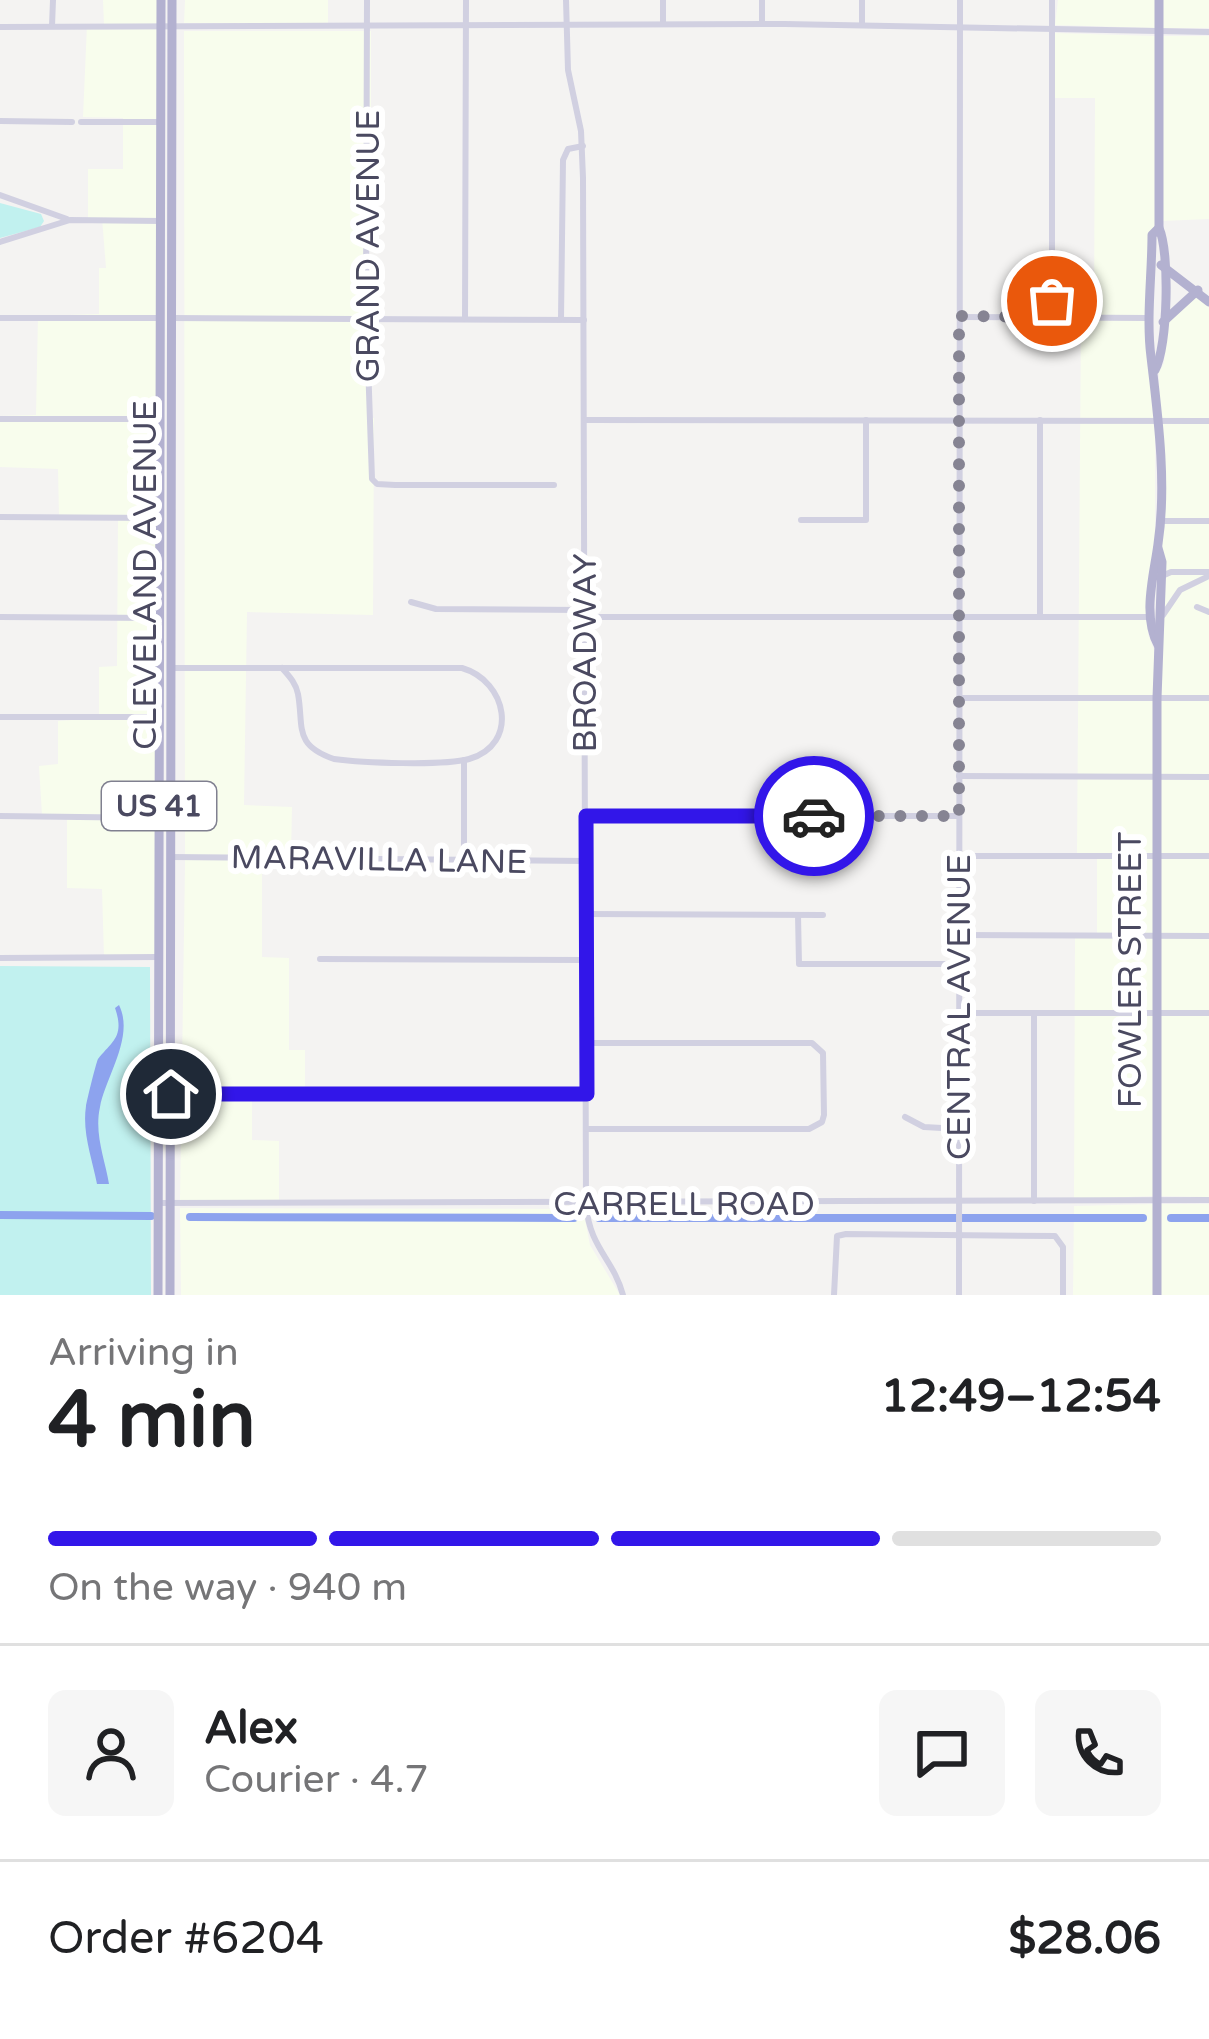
<!DOCTYPE html>
<meta charset="utf-8">
<style>
body{margin:0;font-family:"Varela Round",sans-serif;background:#f6f6f6;color:#202124;height:100vh;display:flex;flex-direction:column;font-size:45px;white-space:nowrap}
*{box-sizing:border-box;margin:0}
p{font-size:39px;color:#757577}
.icon{flex:none;width:66px;height:66px;fill:none;stroke:currentColor;stroke-width:2;stroke-linecap:round;stroke-linejoin:round}
.map{position:relative;height:1295px;overflow:hidden}
.panel{display:flex;flex-direction:column;background:#fff;flex:1}
.panel>*{flex:none}
.pin{position:absolute;display:grid;place-items:center;width:102px;height:102px;color:#fff;margin:-51px;border:6px solid #fff;border-radius:50%;box-shadow:0 3px 12px #0007}
.courier{position:absolute;display:grid;place-items:center;width:120px;height:120px;margin:-60px;border:9px solid #3216e9;border-radius:50%;background:#fff;color:#222;box-shadow:0 3px 15px #0007}
.headline em{font-style:normal;font-weight:700}
.headline div{display:flex;flex-direction:column-reverse}
.headline{display:flex;align-items:center;justify-content:space-between;height:204px;padding:0 48px}
h1{font-size:78px;font-weight:700;line-height:90px}
.bar{display:grid;grid-template-columns:repeat(4,1fr);gap:18px 12px;align-content:center;height:144px;padding:0 48px}
.bar i{height:15px;border-radius:9px;background:#e0e0e0}
.bar .selected{background:#3216e9}
.bar p{grid-column:span 4}
.line{display:flex;align-items:center;gap:30px;padding:0 48px;border-top:3px solid #e0e0e0}
.line div{flex:1}
.round{display:grid;place-items:center;flex:none;width:126px;height:126px;border-radius:18px;background:#f6f6f6}
.map>svg:first-child{display:block}
.commercial{fill:#f8fded}
.green{fill:#c1f1ef}
.water{fill:#8da3ee}
.lines{fill:none;stroke-linecap:round;stroke-linejoin:round}
.canal{stroke:#8da3ee;stroke-width:8}
.minor{stroke:#d1d0e1;stroke-width:6}
.major{stroke:#b3b1d0;stroke-width:9}
.done{stroke:#868493;stroke-width:12;stroke-dasharray:0 21.6}
.route{stroke:#3216e9;stroke-width:15}
.labels{text-anchor:middle;dominant-baseline:central;stroke-width:12;stroke-linejoin:round;paint-order:stroke}
.shield{fill:#fff;stroke:#808090;stroke-width:3}
.shield-label{font-size:30px;font-weight:bold;fill:#4a4960}
.street-label{font-size:33px;fill:#4a4960;stroke:#fff}
</style>
<div class="map">
<svg width="1209" height="1295" viewBox="0 0 1209 1295">
<rect width="100%" height="100%" fill="#f4f3f2"/>
<g class="commercial">
<path d="M103,0H159L155,957H104L102,889L67,888V816L42,815L39,766L58,764V721L99,718V667L117,666L118,516L59,515L58,469L0,467V416L36,415L38,316L99,314V268H106L102,218H88V169H123V118L83,117L87,25H104Z"/>
<path d="M185,0H328V23H184Z"/>
<path d="M1058,0H1156L1155,28L1055,25Z"/>
<rect x="1162" y="0" width="47" height="28"/>
<path d="M184,31H371V250H367L368,418H374L373,615L247,612L244,805L292,807L291,856L262,857V957L289,958V1050H305V1090L252,1091V1140L279,1141V1200H180L185,865Z"/>
<path d="M1055,33L1155,36V226L1147,361L1155,421V545L1148,577V634L1154,650L1153,1196L1074,1199L1075,934L1097,933V855L1077,854L1081,314L1094,313L1095,98H1054Z"/>
<path d="M1162,36H1209V219L1162,221Z"/>
<path d="M1198,294L1209,308V1197L1160,1196V698L1166,578L1161,545L1159,372L1164,363L1167,323Z"/>
<path d="M1154,1204V1295H1073L1074,1206Z"/>
<path d="M1160,1204H1209V1295H1161Z"/>
<path d="M180,1208L583,1209L590,1245L620,1295H181Z"/>
</g>
<g class="green">
<path d="M0,203L41,214L44,221L40,227L0,238Z"/>
<path d="M0,966L150,967L151,1295H0Z"/>
</g>
<path class="water" d="M119,1005C135,1037 105,1078 100,1107C94,1134 105,1159 109,1184H97C92,1158 82,1133 86,1106C87,1100 96,1063 98,1059C112,1041 125,1037 115,1008Z"/>
<g class="lines">
<g class="canal">
<path d="M0,1215L151,1216"/>
<path d="M190,1217L574,1218"/>
<path d="M599,1218H1143"/>
<path d="M1171,1218H1209"/>
</g>
<g class="minor">
<path d="M367,0L366,305L372,479L377,484L395,485H554"/>
<path d="M566,0L568,70L581,131L583,178L586,1205C590,1249 613,1258 623,1295"/>
<path d="M762,0V24"/>
<path d="M663,24V0"/>
<path d="M862,25V0"/>
<path d="M52,26L53,0"/>
<path d="M0,27L785,24L1209,32"/>
<path d="M0,121L72,122"/>
<path d="M81,122H161"/>
<path d="M0,195L67,219"/>
<path d="M0,242L70,220L161,221"/>
<path d="M959,317L1148,318"/>
<path d="M1052,317V0"/>
<path d="M0,318H158"/>
<path d="M172,318L584,320"/>
<path d="M465,319L466,0"/>
<path d="M561,319L563,160L568,149L583,146"/>
<path d="M0,419H158"/>
<path d="M585,420L1209,421"/>
<path d="M0,517L158,518"/>
<path d="M801,520H866V420"/>
<path d="M1163,521H1209"/>
<path d="M1162,576L1171,572H1209"/>
<path d="M411,602L436,609L585,610"/>
<path d="M1197,607L1209,612"/>
<path d="M1163,615L1180,590L1209,576"/>
<path d="M0,617L158,618"/>
<path d="M585,617H1151"/>
<path d="M1040,617V420"/>
<path d="M172,668H462C507,681 520,744 469,759C444,766 362,763 334,759C293,745 304,727 298,694C296,683 289,676 282,668"/>
<path d="M959,698H1209"/>
<path d="M0,717H159"/>
<path d="M464,760V861"/>
<path d="M959,776L1209,777"/>
<path d="M0,816L158,818"/>
<path d="M586,816H959"/>
<path d="M959,856H1209"/>
<path d="M171,857L586,861"/>
<path d="M587,914L823,915"/>
<path d="M798,915L799,964H960"/>
<path d="M959,935L1209,936"/>
<path d="M0,958L158,957"/>
<path d="M320,959L586,960"/>
<path d="M960,1013H1209"/>
<path d="M1034,1013V1201"/>
<path d="M171,1094H587"/>
<path d="M905,1117L924,1127L960,1129"/>
<path d="M587,1129H809L822,1122L824,1115L823,1053L812,1043H587"/>
<path d="M159,1203L1209,1200"/>
<path d="M834,1295L837,1236L846,1234L1055,1236L1063,1247V1295"/>
<path d="M959,1295L960,0"/>
</g>
<g class="major">
<path d="M1161,265L1209,302"/>
<path d="M1163,322L1198,290"/>
<path d="M1155,370C1168,346 1170,252 1159,228V0"/>
<path d="M1158,645C1142,615 1154,575 1158,544C1167,484 1158,416 1151,357C1146,318 1152,275 1152,235L1159,228"/>
<path d="M158,1295L161,0"/>
<path d="M170,1295L172,0"/>
<path d="M1157,1295V698L1162,562L1158,548"/>
</g>
</g>
<g class="lines">
<path class="done" d="M814,816H959V316L1052,317V301"/>
<path class="route" d="M171,1094H587L586,816H814"/>
</g>
<g class="labels">
<rect class="shield" x="102" y="782" width="114" height="48" rx="9"/>
<g class="shield-label">
<text x="159" y="806">US 41</text>
</g>
<g class="street-label">
<text transform="translate(368 246) rotate(-90)">GRAND AVENUE</text>
<text transform="translate(145 575) rotate(-90)">CLEVELAND AVENUE</text>
<text transform="translate(585 653) rotate(-90)">BROADWAY</text>
<text transform="translate(379 860) rotate(1)">MARAVILLA LANE</text>
<text transform="translate(1130 970) rotate(-90)">FOWLER STREET</text>
<text transform="translate(959 1007) rotate(-90)">CENTRAL AVENUE</text>
<text x="684" y="1204">CARRELL ROAD</text>
</g>
</g>
</svg>
<div class="pin" style="left:1052px;top:301px;background:#ea580c"><svg class="icon" aria-label="bag" viewBox="0 0 24 24"><path d="M5 8h14l-1 12H6zM9 8a3 3 0 0 1 6 0"/></svg></div>
<div class="pin" style="left:171px;top:1094px;background:#1f2937"><svg class="icon" aria-label="home" viewBox="0 0 24 24"><path d="M3 11l9-7 9 7M6 9v11h12V9"/></svg></div>
<div class="courier" style="left:814px;top:816px"><svg class="icon" aria-label="car" viewBox="0 0 24 24"><path d="M5 17H2v-5l4-1 3-4h7l3 4 3 1v5h-3M9 17h6M6 11h13"/><circle cx="7" cy="17" r="2"/><circle cx="17" cy="17" r="2"/></svg></div>
</div>
<section class="panel">
<div class="headline"><div><h1>4 min</h1><p>Arriving in</p></div><em>12:49–12:54</em></div>
<div class="bar"><i class="selected"></i><i class="selected"></i><i class="selected"></i><i></i><p>On the way · 940 m</p></div>
<div class="line" style="height:216px"><a class="round"><svg class="icon" aria-label="person" viewBox="0 0 24 24"><circle cx="12" cy="8" r="4"/><path d="M4 21q1-7 8-7t8 7"/></svg></a><div><b>Alex</b><p>Courier · 4.7</p></div><a class="round"><svg class="icon" aria-label="chat" viewBox="0 0 24 24"><path d="M4 5h16v11H9l-5 4z"/></svg></a><a class="round"><svg class="icon" aria-label="phone" viewBox="0 0 24 24"><path d="M5 4h4l2 5-3 2q2 4 5 5l2-3 5 2v4C11 20 4 13 5 4z"/></svg></a></div>
<div class="line" style="height:156px"><div>Order #6204</div><b>$28.06</b></div>
</section>
